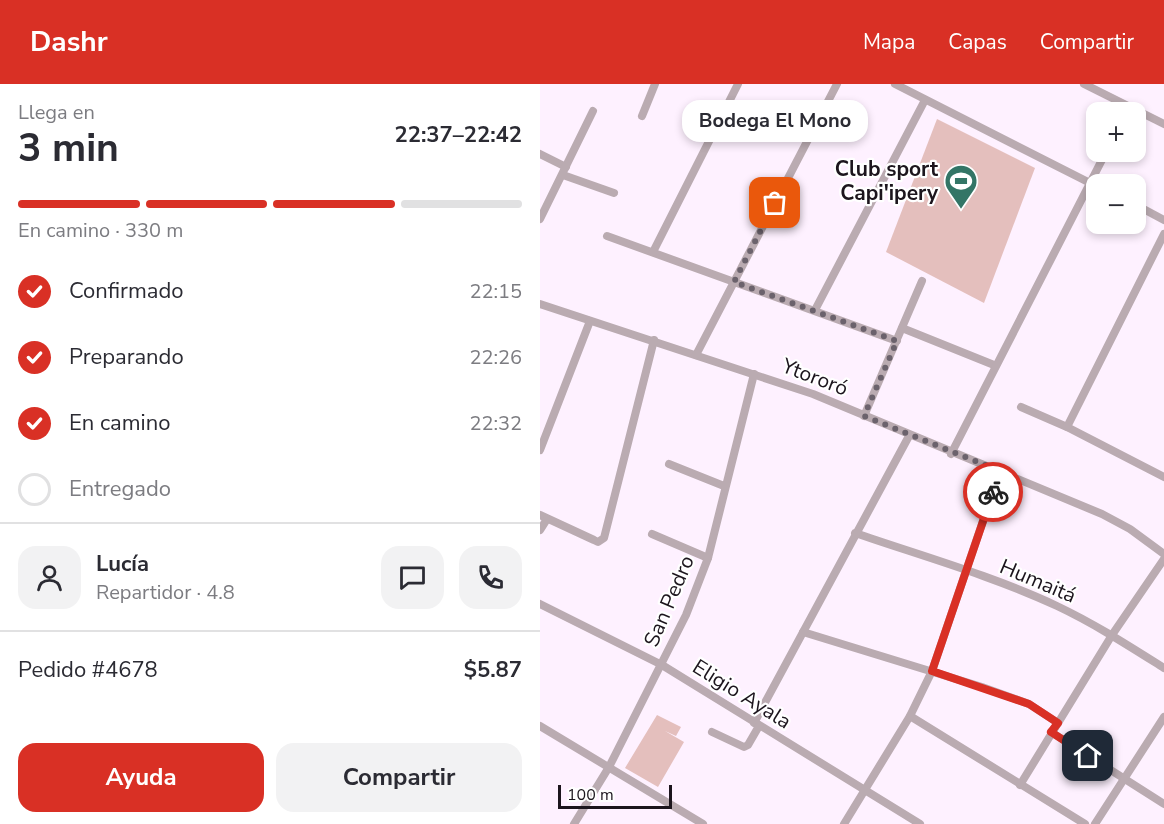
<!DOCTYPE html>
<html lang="es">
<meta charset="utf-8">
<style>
body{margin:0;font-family:"Nunito Sans",sans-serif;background:#f2f2f3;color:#2b2b33;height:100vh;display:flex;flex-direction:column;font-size:22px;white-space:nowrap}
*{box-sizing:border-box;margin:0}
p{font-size:20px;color:#7c7c81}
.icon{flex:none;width:33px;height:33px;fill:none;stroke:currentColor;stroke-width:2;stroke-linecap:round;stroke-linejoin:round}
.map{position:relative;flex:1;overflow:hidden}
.side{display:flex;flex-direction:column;background:#fff;width:540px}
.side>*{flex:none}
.tools{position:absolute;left:546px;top:18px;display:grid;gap:12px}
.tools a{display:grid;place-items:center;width:60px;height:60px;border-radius:12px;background:#fff;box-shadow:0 3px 9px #0003;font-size:30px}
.scale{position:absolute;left:18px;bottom:15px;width:114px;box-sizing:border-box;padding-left:6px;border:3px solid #1c151d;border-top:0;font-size:16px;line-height:21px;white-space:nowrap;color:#1c151d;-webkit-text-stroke:4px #fff;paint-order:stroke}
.pin{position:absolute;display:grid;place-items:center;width:51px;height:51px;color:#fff;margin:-26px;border-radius:12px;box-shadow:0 3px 9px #0006}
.courier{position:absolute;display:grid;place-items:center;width:60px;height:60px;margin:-30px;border:4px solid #d93025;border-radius:50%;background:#fff;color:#222;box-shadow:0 2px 8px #0007}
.bubble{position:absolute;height:42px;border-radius:18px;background:#fff;box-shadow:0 3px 9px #0003;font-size:20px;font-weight:700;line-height:42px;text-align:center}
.head em{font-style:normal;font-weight:700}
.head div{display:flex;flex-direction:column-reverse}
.head{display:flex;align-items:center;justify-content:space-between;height:102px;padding:0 18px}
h1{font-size:39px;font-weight:700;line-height:45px}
.bar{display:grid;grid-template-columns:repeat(4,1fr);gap:9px 6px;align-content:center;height:72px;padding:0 18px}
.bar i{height:8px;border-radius:4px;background:#e1e1e2}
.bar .active{background:#d93025}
.bar p{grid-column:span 4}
.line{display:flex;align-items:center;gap:15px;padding:0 18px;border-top:2px solid #e1e1e2}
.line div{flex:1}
.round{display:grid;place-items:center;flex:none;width:63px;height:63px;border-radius:18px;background:#f2f2f3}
ol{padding:0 18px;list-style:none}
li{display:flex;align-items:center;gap:18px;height:66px}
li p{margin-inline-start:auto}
li .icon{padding:6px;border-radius:50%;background:#d93025;color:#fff;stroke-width:4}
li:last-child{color:#7c7c81}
li i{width:33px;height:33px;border:3px solid #e1e1e2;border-radius:50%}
.action{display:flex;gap:12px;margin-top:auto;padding:12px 18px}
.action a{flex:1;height:69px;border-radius:18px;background:#d93025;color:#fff;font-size:24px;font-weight:700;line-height:69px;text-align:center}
.action a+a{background:#f2f2f3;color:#2b2b33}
header{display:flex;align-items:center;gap:36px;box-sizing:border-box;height:84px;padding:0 30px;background:#d93025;color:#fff}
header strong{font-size:28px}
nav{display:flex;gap:33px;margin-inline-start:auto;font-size:21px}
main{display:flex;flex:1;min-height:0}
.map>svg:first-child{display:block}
.grass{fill:#e4bfbd}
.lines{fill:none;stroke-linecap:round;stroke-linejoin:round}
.minor{stroke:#baabb1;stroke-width:8}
.done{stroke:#6b626c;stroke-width:6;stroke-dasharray:0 10.8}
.route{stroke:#d93025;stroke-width:8}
.labels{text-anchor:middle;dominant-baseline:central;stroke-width:4.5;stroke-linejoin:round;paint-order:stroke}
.poi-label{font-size:21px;font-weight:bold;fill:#1c151d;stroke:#fff;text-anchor:end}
.street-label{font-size:21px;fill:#1c151d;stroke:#fff}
</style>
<header>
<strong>Dashr</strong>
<nav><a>Mapa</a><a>Capas</a><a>Compartir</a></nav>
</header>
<main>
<section class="side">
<div class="head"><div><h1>3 min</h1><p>Llega en</p></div><em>22:37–22:42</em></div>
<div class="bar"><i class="active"></i><i class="active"></i><i class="active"></i><i></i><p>En camino · 330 m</p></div>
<ol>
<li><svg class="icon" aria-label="check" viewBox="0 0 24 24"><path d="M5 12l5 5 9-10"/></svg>Confirmado<p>22:15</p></li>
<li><svg class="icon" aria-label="check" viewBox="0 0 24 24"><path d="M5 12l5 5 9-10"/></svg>Preparando<p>22:26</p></li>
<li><svg class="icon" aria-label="check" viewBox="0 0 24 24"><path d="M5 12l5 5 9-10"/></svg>En camino<p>22:32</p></li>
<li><i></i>Entregado</li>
</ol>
<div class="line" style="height:108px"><a class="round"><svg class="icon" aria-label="person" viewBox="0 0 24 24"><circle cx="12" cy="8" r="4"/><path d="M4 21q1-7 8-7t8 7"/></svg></a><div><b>Lucía</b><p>Repartidor · 4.8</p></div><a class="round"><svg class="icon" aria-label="chat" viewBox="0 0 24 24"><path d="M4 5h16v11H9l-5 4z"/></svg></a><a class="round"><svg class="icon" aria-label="phone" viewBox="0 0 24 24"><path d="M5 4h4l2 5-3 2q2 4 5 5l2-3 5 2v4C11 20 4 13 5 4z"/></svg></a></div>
<div class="line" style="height:78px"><div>Pedido #4678</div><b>$5.87</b></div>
<div class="action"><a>Ayuda</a><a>Compartir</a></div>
</section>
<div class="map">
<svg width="624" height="740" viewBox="0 0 624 740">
<rect width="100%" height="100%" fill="#fef1ff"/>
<g class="grass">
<path d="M397,35L495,84L444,219L346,168Z"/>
<path d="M117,631L141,643L136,652L125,647L144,658L118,703L85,684Z"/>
</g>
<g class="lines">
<g class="minor">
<path d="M355,0L556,102"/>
<path d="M544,0L624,40"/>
<path d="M102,32L115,0"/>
<path d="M0,70L26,83"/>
<path d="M23,91L74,109"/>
<path d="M596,121L624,136"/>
<path d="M0,135L53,27"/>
<path d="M67,152L357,257"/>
<path d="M113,168L198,0"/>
<path d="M0,220L273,310L562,430L590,445L624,470"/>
<path d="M275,226L385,16"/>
<path d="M362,244L454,281"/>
<path d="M156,271L297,0"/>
<path d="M481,323L527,343L624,393"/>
<path d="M324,332L382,197"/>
<path d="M527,343L624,150"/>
<path d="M0,366L50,237"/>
<path d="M411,370L566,68"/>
<path d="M129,380L184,402"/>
<path d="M0,431L54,456L58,458L64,454L114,256"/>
<path d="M0,446L7,435"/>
<path d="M315,449C382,472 453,492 517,522C555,540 589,562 624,584"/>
<path d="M112,450L168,474"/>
<path d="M0,520L122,581L380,740"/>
<path d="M263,548L442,603L489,620L518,639"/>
<path d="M370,632L545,740"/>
<path d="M214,639L369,352"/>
<path d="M0,642L163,740"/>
<path d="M172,648L204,663L208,661L219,642"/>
<path d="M511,648L624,720"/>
<path d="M480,701L572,551L624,475"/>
<path d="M34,740L69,683L146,531L168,474L214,290"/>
<path d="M304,740L370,632L392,587L460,387"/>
<path d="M555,740L624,633"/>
</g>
</g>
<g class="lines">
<path class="done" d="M235,119L194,198L357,257L324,332L460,387L453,408"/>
<path class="route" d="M453,408L392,587L489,620L518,639L511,648L548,672"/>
</g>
<defs>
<g id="stadium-pin" transform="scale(1.725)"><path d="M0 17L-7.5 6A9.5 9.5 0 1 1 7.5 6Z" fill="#337566" stroke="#fff"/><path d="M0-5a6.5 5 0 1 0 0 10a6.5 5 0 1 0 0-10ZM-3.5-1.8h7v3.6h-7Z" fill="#fff"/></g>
</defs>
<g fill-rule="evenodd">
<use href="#stadium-pin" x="421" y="97"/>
</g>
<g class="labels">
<g class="poi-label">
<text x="398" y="85">Club sport<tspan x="398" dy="24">Capi'ipery</tspan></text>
</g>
<g class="street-label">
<text transform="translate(275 293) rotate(21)">Ytororó</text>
<text transform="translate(498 497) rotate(23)">Humaitá</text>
<text transform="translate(129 517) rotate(-67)">San Pedro</text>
<text transform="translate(202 610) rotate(32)">Eligio Ayala</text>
</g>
</g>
</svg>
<div class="tools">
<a>+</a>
<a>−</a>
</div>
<div class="scale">100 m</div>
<div class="pin" style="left:235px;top:119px;background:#ea580c"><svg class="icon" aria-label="bag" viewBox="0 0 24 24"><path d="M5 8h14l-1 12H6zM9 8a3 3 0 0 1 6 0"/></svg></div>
<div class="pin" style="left:548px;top:672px;background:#1f2937"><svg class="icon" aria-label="home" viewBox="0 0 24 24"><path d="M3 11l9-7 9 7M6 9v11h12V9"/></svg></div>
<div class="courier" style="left:453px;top:408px"><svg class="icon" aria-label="bike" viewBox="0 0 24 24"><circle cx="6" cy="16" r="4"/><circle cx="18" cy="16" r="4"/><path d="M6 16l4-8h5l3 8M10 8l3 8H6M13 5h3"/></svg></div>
<div class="bubble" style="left:142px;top:16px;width:186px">Bodega El Mono</div>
</div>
</main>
